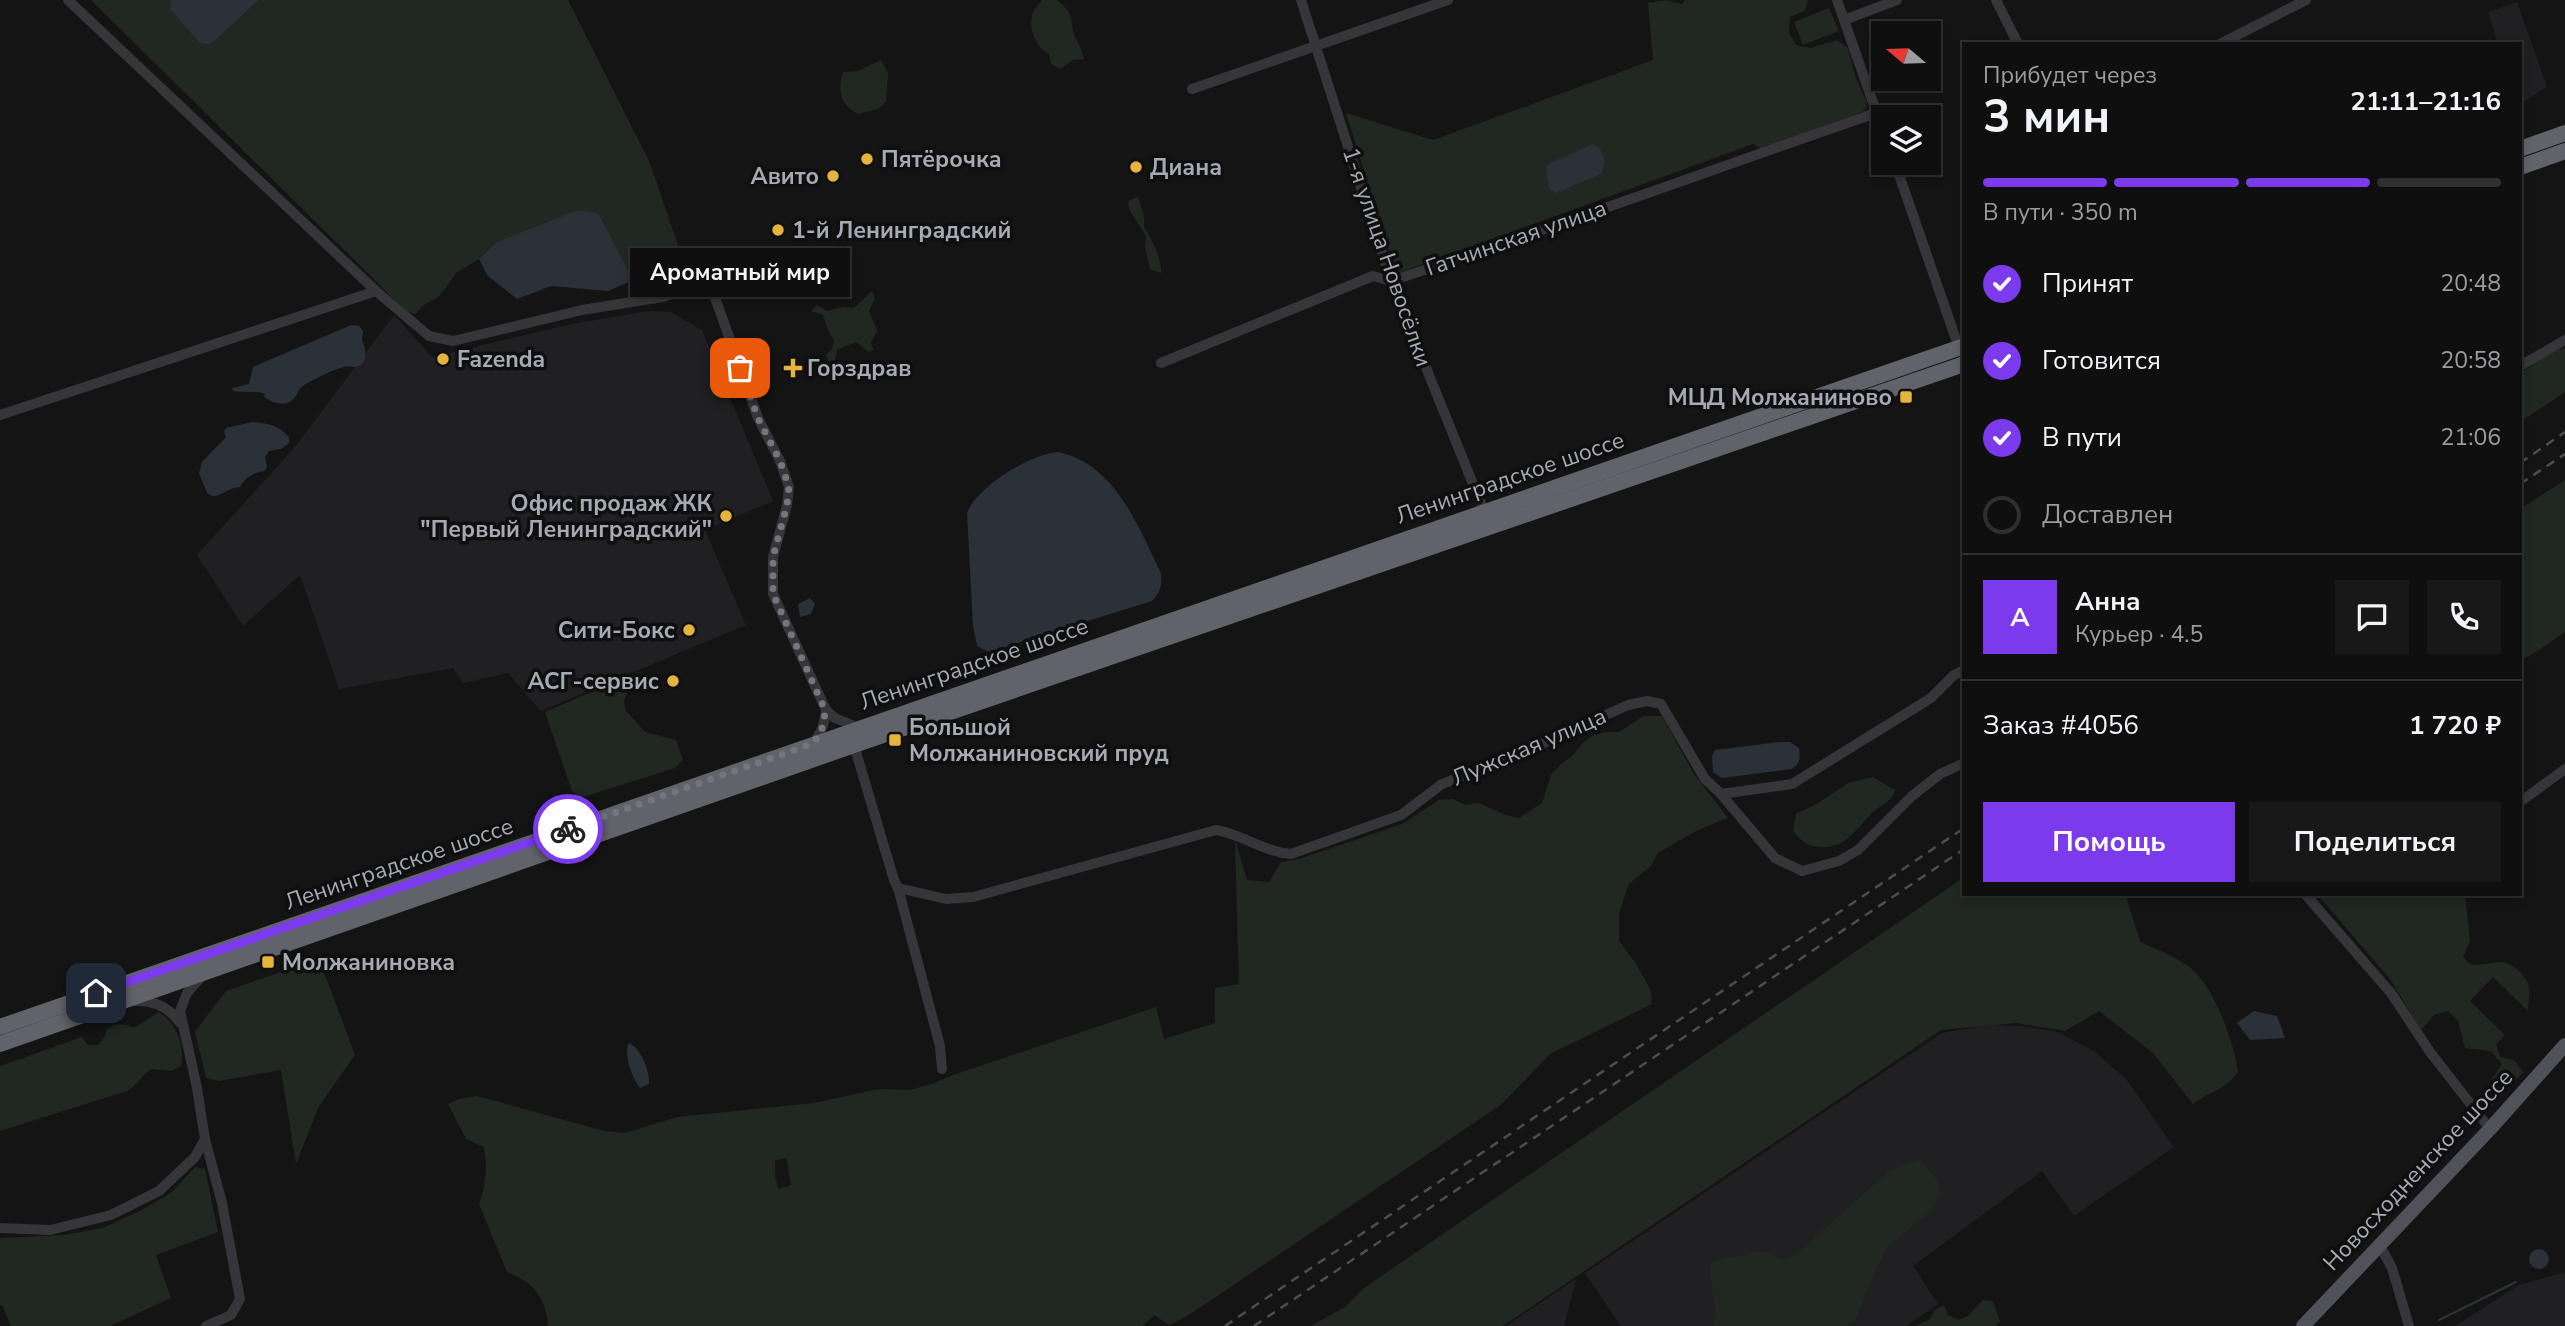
<!DOCTYPE html>
<html lang="ru">
<meta charset="utf-8">
<style>
body{margin:0;font-family:"Nunito Sans",sans-serif;background:#181819;color:#f1f3f6;height:100vh;display:flex;flex-direction:column;font-size:26px;white-space:nowrap}
*{box-sizing:border-box;margin:0}
p{font-size:23px;color:#9b9c9f}
.icon{flex:none;width:38px;height:38px;fill:none;stroke:currentColor;stroke-width:2;stroke-linecap:round;stroke-linejoin:round}
.map{position:relative;flex:1;overflow:hidden}
.side{position:absolute;left:1962px;top:42px;width:560px;height:854px;display:flex;flex-direction:column;background:#0f0f10;border-radius:0px;box-shadow:0 4px 10px #0003,0 0 0 2px #2f2f30}
.side>*{flex:none}
.needle{width:46px;rotate:289deg}
.buttons{position:absolute;left:1871px;top:21px;display:grid;gap:14px}
.buttons a{display:grid;place-items:center;width:70px;height:70px;border-radius:0px;background:#0f0f10;box-shadow:0 4px 10px #0003,0 0 0 2px #2f2f30;font-size:35px}
.pin{position:absolute;display:grid;place-items:center;width:60px;height:60px;color:#fff;margin:-30px;border-radius:14px;box-shadow:0 4px 10px #0006}
.courier{position:absolute;display:grid;place-items:center;width:70px;height:70px;margin:-35px;border:5px solid #7c3aed;border-radius:50%;background:#fff;color:#222;box-shadow:0 2px 9px #0007}
.bubble{position:absolute;height:49px;border-radius:0px;background:#0f0f10;box-shadow:0 4px 10px #0003,0 0 0 2px #2f2f30;font-size:23px;font-weight:700;line-height:49px;text-align:center}
.headline em{font-style:normal;font-weight:700}
.headline div{display:flex;flex-direction:column-reverse}
.headline{display:flex;align-items:center;justify-content:space-between;height:119px;padding:0 21px}
h1{font-size:46px;font-weight:700;line-height:52px}
.bar{display:grid;grid-template-columns:repeat(4,1fr);gap:10px 7px;align-content:center;height:84px;padding:0 21px}
.bar i{height:9px;border-radius:5px;background:#2f2f30}
.bar .current{background:#7c3aed}
.bar p{grid-column:span 4}
.line{display:flex;align-items:center;gap:18px;padding:0 21px;border-top:2px solid #2f2f30}
.line div{flex:1}
.round{display:grid;place-items:center;flex:none;width:74px;height:74px;border-radius:0px;background:#181819}
ol{padding:0 21px;list-style:none}
li{display:flex;align-items:center;gap:21px;height:77px}
li p{margin-inline-start:auto}
li .icon{padding:7px;border-radius:50%;background:#7c3aed;color:#fff;stroke-width:4}
li:last-child{color:#9b9c9f}
li i{width:38px;height:38px;border:4px solid #2f2f30;border-radius:50%}
.cta{display:flex;gap:14px;margin-top:auto;padding:14px 21px}
.cta a{flex:1;height:80px;border-radius:0px;background:#7c3aed;color:#fff;font-size:28px;font-weight:700;line-height:80px;text-align:center}
.cta a+a{background:#181819;color:#f1f3f6}
.map>svg:first-child{display:block}
.built{fill:#202022}
.green{fill:#202821;fill-rule:evenodd}
.water{fill:#2b3138}
.lines{fill:none;stroke-linecap:round;stroke-linejoin:round}
.stream{stroke:#2b3138;stroke-width:2.5}
.minor{stroke:#35353a;stroke-width:10}
.major{stroke:#515259;stroke-width:14}
.highway{stroke:#61636a;stroke-width:16}
.rail{stroke:#4c4d53;stroke-width:2.5;stroke-dasharray:9 7;stroke-linecap:butt}
.done{stroke:#73767c;stroke-width:7;stroke-dasharray:0 12.6}
.route{stroke:#7c3aed;stroke-width:9}
.poi-dot{fill:#e4b43d;stroke:#0f0f10;stroke-width:2.5}
.labels{text-anchor:middle;dominant-baseline:central;stroke-width:7;stroke-linejoin:round;paint-order:stroke}
.poi-label{font-size:23px;font-weight:bold;fill:#a6aab4;stroke:#0f0f10;text-anchor:start}
.street-label{font-size:23px;fill:#a6aab4;stroke:#0f0f10}
</style>
<div class="map">
<svg width="2565" height="1326" viewBox="0 0 2565 1326">
<rect width="100%" height="100%" fill="#141415"/>
<g class="built">
<path d="M2517,2L2547,87L2520,104V44H2498L2488,12Z"/>
<path d="M649,311L671,312L702,330L773,501L705,530L746,625L541,711L508,673L463,683L453,668L339,689L300,575L243,626L197,555L295,447L394,315L432,357L572,324Z"/>
<path d="M1988,1025L2021,1026L2058,1032L2095,1052L2126,1079L2174,1147L2074,1216L2042,1171L1913,1266L1938,1304L1906,1326H1621L1585,1273L1942,1033Z"/>
<path d="M2565,1272V1326H2455L2519,1285Z"/>
<path d="M1576,1279L1564,1326H1506Z"/>
</g>
<g class="green">
<path d="M91,0H171L210,45L259,0H568L650,163L683,260L672,275L653,268L633,280L599,214L497,242L479,259L456,273L439,297L422,306L416,314L407,312Z"/>
<path d="M1042,0H1057C1071,12 1071,14 1073,31C1075,39 1082,48 1084,59L1073,60L1060,69L1051,64L1049,54C1035,47 1029,29 1032,15C1033,10 1039,4 1042,0Z"/>
<path d="M1665,0L1682,4L1685,0H1808L1805,11L1790,17L1789,33L1796,45L1810,48L1837,40L1848,48L1855,76L1867,102L1865,111L1761,149L1753,144L1396,274L1346,113L1433,140L1653,60L1648,3ZM1601,174L1556,192L1548,182V175Z"/>
<path d="M1829,8L1839,31L1803,45L1794,22Z"/>
<path d="M881,60L888,73L886,102L878,109L858,114C841,105 837,90 843,72L858,71Z"/>
<path d="M1138,197L1144,216V228C1151,235 1163,264 1161,273L1150,269L1145,248L1146,236L1129,209L1128,201Z"/>
<path d="M872,291L875,298L869,311L877,330L871,343L874,350L869,352L856,342L837,350L834,363L829,362L826,355L832,349L834,340L829,332L823,315L811,311L817,305L827,311L843,307L854,308Z"/>
<path d="M2565,348V392L2520,422V374L2547,354Z"/>
<path d="M2565,480V632C2550,642 2537,653 2520,660V509Z"/>
<path d="M638,672L643,674L628,690L624,701L626,711L645,732L676,740L683,760L675,768L580,798L572,791L545,712Z"/>
<path d="M1644,716H1662L1694,774L1728,818L1696,831L1658,853L1651,866L1629,884L1619,913V941L1636,964L1650,989L1652,1004L1550,1054L1502,1104L1189,1315L1169,1325L1154,1315L1143,1326H548C546,1297 533,1282 507,1272L479,1204C486,1184 488,1168 484,1147L466,1139L448,1104L459,1099L477,1096L605,1131L625,1133L677,1117L814,1103L879,1089L909,1090L932,1084L953,1075L1156,1007L1164,1039L1215,1023V988L1239,984L1235,839L1247,880L1269,882L1281,862L1299,859L1402,824L1439,800L1453,799L1465,805L1479,803L1505,815L1519,818L1542,803L1551,775L1561,764L1572,756L1581,745L1592,736L1605,732H1619ZM784,1158L787,1159L791,1185L778,1189L775,1175V1161Z"/>
<path d="M1873,777L1895,790C1891,804 1878,805 1869,816C1854,832 1844,849 1820,847C1807,846 1801,841 1793,831L1796,814L1820,802L1848,783Z"/>
<path d="M1963,878L1964,894H2125L2140,941C2156,950 2173,955 2188,966C2213,983 2234,1042 2238,1072C2226,1090 2210,1091 2193,1104L2153,1053L2099,1011L2065,1031L2016,1023L1941,1030L1503,1326H1311L1345,1307L1364,1288Z"/>
<path d="M2317,894H2465L2470,941L2463,957L2471,965C2481,965 2490,963 2500,962C2512,962 2526,975 2529,987C2530,994 2528,1003 2528,1011L2493,977L2470,1001L2505,1035L2496,1044L2500,1057L2514,1060L2523,1072L2486,1112L2477,1105L2485,1097L2488,1085L2502,1064L2491,1051L2465,1048L2458,1021L2448,1011L2434,1015L2421,1030L2390,979Z"/>
<path d="M319,959L355,1055L319,1106L296,1164L281,1070L219,1081L206,1078L195,1031L226,991Z"/>
<path d="M159,1012C177,1024 185,1045 181,1066L172,1071L151,1069C140,1077 140,1083 127,1091L0,1131V1066L82,1037L88,1045H98L104,1038L107,1029C117,1023 124,1023 134,1028Z"/>
<path d="M1920,1159L1939,1182V1196L1933,1209L1886,1248L1855,1320L1846,1326H1713C1721,1303 1706,1284 1712,1262L1726,1257L1741,1256L1755,1251L1770,1253L1782,1260L1795,1255L1890,1170Z"/>
<path d="M195,1167L205,1169L218,1232L156,1255L171,1298L110,1326H11L2,1305H0V1238L65,1235L102,1228L140,1211L172,1192Z"/>
<path d="M1983,1300L1993,1301L2000,1321L1996,1326H1916L1930,1319L1935,1310L1944,1305L1948,1315L1958,1320L1968,1316Z"/>
</g>
<g class="water">
<path d="M171,0H259L210,45L199,42L170,9Z"/>
<path d="M1593,144C1605,150 1607,162 1601,174L1556,193L1549,189L1546,168L1550,163Z"/>
<path d="M578,210L599,214L633,280L608,291L551,286L517,299L488,276L479,259L497,242Z"/>
<path d="M351,325L359,326L363,331L362,341C367,349 368,366 355,367C351,367 347,366 344,367C331,370 315,379 304,385C297,390 297,398 290,402C281,406 272,402 264,397L265,394C255,390 244,393 233,391L232,388L249,384L253,367Z"/>
<path d="M252,422C269,423 278,425 289,437V443L281,449L269,451L265,457L267,467L265,471C254,472 245,478 240,487C226,488 222,497 212,496L207,493L199,473L202,462L226,437L224,432L226,428Z"/>
<path d="M1058,452C1115,464 1138,526 1161,573C1162,584 1161,592 1152,601L989,652L977,646L973,626L967,513C978,486 1030,454 1058,452Z"/>
<path d="M810,598L815,604L811,614L800,617L798,604Z"/>
<path d="M1779,742H1790L1799,748C1800,758 1801,764 1791,769L1722,778L1713,772L1712,756L1715,750Z"/>
<path d="M2254,1011L2277,1016L2285,1038L2250,1040L2237,1023Z"/>
<path d="M629,1043C641,1048 650,1072 649,1084L640,1088C632,1078 623,1054 629,1043Z"/>
<circle cx="2539" cy="1259" r="10"/>
</g>
<g class="lines">
<path class="stream" d="M2439,1320L2516,1282"/>
<g class="minor">
<path d="M68,0L376,291L429,336L453,341L582,310L663,297L709,281L758,418L780,461L789,487L787,505L773,557V594L826,710L835,718L859,728"/>
<path d="M1301,0L1391,281L1484,511"/>
<path d="M1837,0L1883,131"/>
<path d="M1996,0L2018,44"/>
<path d="M1844,20L1897,0"/>
<path d="M2220,44L2306,0"/>
<path d="M1192,89L1448,0"/>
<path d="M1895,163L1959,348"/>
<path d="M1161,363L1373,276L1391,281C1553,228 1714,169 1876,113"/>
<path d="M2520,366L2565,340"/>
<path d="M0,415L376,291"/>
<path d="M812,744C822,733 824,725 826,710"/>
<path d="M854,745L894,880L898,888L940,1046L942,1069"/>
<path d="M1721,794L1775,858L1802,871L1839,861L1858,850L1912,796L1940,774L1964,763"/>
<path d="M2520,802L2565,769"/>
<path d="M898,888L946,899L973,897L1216,830C1242,834 1264,852 1291,854L1401,815L1442,784L1522,753L1628,705L1647,701L1661,704L1705,779L1721,794L1792,784L1931,698L1954,675L1964,670"/>
<path d="M2305,894L2391,993L2430,1052L2490,1129"/>
<path d="M202,976L187,993L180,1011L197,1088L205,1139L222,1203L240,1299L231,1315L206,1326"/>
<path d="M135,1001C154,1000 169,1007 180,1023"/>
<path d="M0,1228L50,1230L111,1215L159,1191L195,1157L205,1139"/>
<path d="M2379,1244L2392,1268L2409,1326"/>
</g>
<path class="major" d="M2303,1326L2490,1129L2565,1045"/>
<g class="highway">
<path d="M2520,149L2565,133"/>
<path d="M2520,167L2565,151"/>
<path d="M0,1027L1964,346"/>
<path d="M0,1044L854,745L1964,364"/>
</g>
<g class="rail">
<path d="M2520,463L2565,432"/>
<path d="M2520,484L2565,454"/>
<path d="M1225,1326L1964,828"/>
<path d="M1254,1326L1964,849"/>
</g>
</g>
<g class="lines">
<path class="done" d="M568,829L812,744C822,733 824,725 825,710L773,594V557L787,505L789,487L780,461L758,418L740,368"/>
<path class="route" d="M96,993L568,829"/>
</g>
<g class="poi-dot">
<circle cx="867" cy="159" r="7"/>
<circle cx="1136" cy="167" r="7"/>
<circle cx="833" cy="176" r="7"/>
<circle cx="778" cy="230" r="7"/>
<circle cx="443" cy="359" r="7"/>
<path d="M789.5 357.5h7v7h7v7h-7v7h-7v-7h-7v-7h7z"/>
<rect x="1899" y="390" width="14" height="14" rx="3.5"/>
<circle cx="726" cy="516" r="7"/>
<circle cx="689" cy="630" r="7"/>
<circle cx="673" cy="681" r="7"/>
<rect x="888" y="733" width="14" height="14" rx="3.5"/>
<rect x="261" y="955" width="14" height="14" rx="3.5"/>
</g>
<g class="labels">
<g class="poi-label">
<text x="881" y="159">Пятёрочка</text>
<text x="1150" y="167">Диана</text>
<text x="819" y="176" text-anchor="end">Авито</text>
<text x="792" y="230">1-й Ленинградский</text>
<text x="457" y="359">Fazenda</text>
<text x="807" y="368">Горздрав</text>
<text x="1892" y="397" text-anchor="end">МЦД Молжаниново</text>
<text x="712" y="503" text-anchor="end">Офис продаж ЖК<tspan x="712" dy="26">"Первый Ленинградский"</tspan></text>
<text x="675" y="630" text-anchor="end">Сити-Бокс</text>
<text x="659" y="681" text-anchor="end">АСГ-сервис</text>
<text x="909" y="727">Большой<tspan x="909" dy="26">Молжаниновский пруд</tspan></text>
<text x="282" y="962">Молжаниновка</text>
</g>
<g class="street-label">
<text transform="translate(1516 238) rotate(-19)">Гатчинская улица</text>
<text transform="translate(1387 257) rotate(71)">1-я улица Новосёлки</text>
<text transform="translate(1510 478) rotate(-19)">Ленинградское шоссе</text>
<text transform="translate(974 664) rotate(-19)">Ленинградское шоссе</text>
<text transform="translate(1529 747) rotate(-23)">Лужская улица</text>
<text transform="translate(399 864) rotate(-19)">Ленинградское шоссе</text>
<text transform="translate(2418 1170) rotate(-47)">Новосходненское шоссе</text>
</g>
</g>
</svg>
<div class="buttons">
<a><svg class="needle" viewBox="-14 -14 28 28"><path d="M0-13l5 13h-10z" fill="#e53935"/><path d="M0 13l5-13h-10z" fill="#9b9c9f"/></svg></a>
<a><svg class="icon" aria-label="layers" viewBox="0 0 24 24"><path d="M12 4l9 5-9 5-9-5zM3 14l9 5 9-5"/></svg></a>
</div>
<div class="pin" style="left:740px;top:368px;background:#ea580c"><svg class="icon" aria-label="bag" viewBox="0 0 24 24"><path d="M5 8h14l-1 12H6zM9 8a3 3 0 0 1 6 0"/></svg></div>
<div class="pin" style="left:96px;top:993px;background:#1f2937"><svg class="icon" aria-label="home" viewBox="0 0 24 24"><path d="M3 11l9-7 9 7M6 9v11h12V9"/></svg></div>
<div class="courier" style="left:568px;top:829px"><svg class="icon" aria-label="bike" viewBox="0 0 24 24"><circle cx="6" cy="16" r="4"/><circle cx="18" cy="16" r="4"/><path d="M6 16l4-8h5l3 8M10 8l3 8H6M13 5h3"/></svg></div>
<div class="bubble" style="left:630px;top:248px;width:220px">Ароматный мир</div>
<section class="side">
<div class="headline"><div><h1>3 мин</h1><p>Прибудет через</p></div><em>21:11–21:16</em></div>
<div class="bar"><i class="current"></i><i class="current"></i><i class="current"></i><i></i><p>В пути · 350 m</p></div>
<ol>
<li><svg class="icon" aria-label="check" viewBox="0 0 24 24"><path d="M5 12l5 5 9-10"/></svg>Принят<p>20:48</p></li>
<li><svg class="icon" aria-label="check" viewBox="0 0 24 24"><path d="M5 12l5 5 9-10"/></svg>Готовится<p>20:58</p></li>
<li><svg class="icon" aria-label="check" viewBox="0 0 24 24"><path d="M5 12l5 5 9-10"/></svg>В пути<p>21:06</p></li>
<li><i></i>Доставлен</li>
</ol>
<div class="line" style="height:126px"><b class="round" style="background:#7c3aed;color:#fff">А</b><div><b>Анна</b><p>Курьер · 4.5</p></div><a class="round"><svg class="icon" aria-label="chat" viewBox="0 0 24 24"><path d="M4 5h16v11H9l-5 4z"/></svg></a><a class="round"><svg class="icon" aria-label="phone" viewBox="0 0 24 24"><path d="M5 4h4l2 5-3 2q2 4 5 5l2-3 5 2v4C11 20 4 13 5 4z"/></svg></a></div>
<div class="line" style="height:91px"><div>Заказ #4056</div><b>1 720 ₽</b></div>
<div class="cta"><a>Помощь</a><a>Поделиться</a></div>
</section>
</div>
